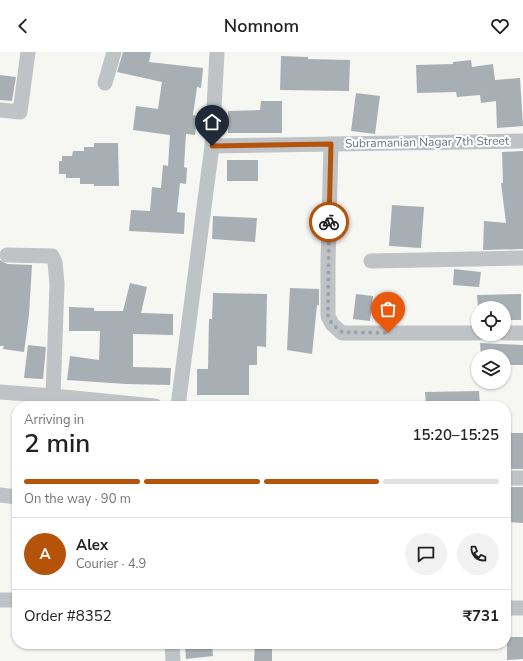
<!DOCTYPE html>
<meta charset="utf-8">
<style>
body{margin:0;font-family:"Nunito Sans",sans-serif;background:#f2f2f2;color:#222;height:100vh;display:flex;flex-direction:column;font-size:15px;white-space:nowrap}
*{box-sizing:border-box;margin:0}
p{font-size:13px;color:#767676}
.icon{flex:none;width:22px;height:22px;fill:none;stroke:currentColor;stroke-width:2;stroke-linecap:round;stroke-linejoin:round}
.map{position:relative;flex:1;overflow:hidden}
.details{position:absolute;left:12px;top:349px;width:499px;height:248px;display:flex;flex-direction:column;background:#fff;border-radius:16px;box-shadow:0 1px 3px #0004}
.details>*{flex:none}
.controls{position:absolute;left:471px;top:249px;display:grid;gap:8px}
.controls a{display:grid;place-items:center;width:40px;height:40px;border-radius:50%;background:#fff;box-shadow:0 1px 3px #0004;font-size:20px}
.pin{position:absolute;display:grid;place-items:center;width:34px;height:34px;color:#fff;margin:-41px -17px;border-radius:50% 50% 50% 0;rotate:-45deg;box-shadow:0 0 4px #0007}
.pin .icon{rotate:45deg}
.courier{position:absolute;display:grid;place-items:center;width:40px;height:40px;margin:-20px;border:3px solid #b45309;border-radius:50%;background:#fff;color:#222;box-shadow:0 1px 5px #0007}
.headline em{font-style:normal;font-weight:600}
.headline div{display:flex;flex-direction:column-reverse}
.headline{display:flex;align-items:center;justify-content:space-between;height:68px;padding:0 12px}
h1{font-size:26px;font-weight:600;line-height:30px}
.bar{display:grid;grid-template-columns:repeat(4,1fr);gap:6px 4px;align-content:center;height:48px;padding:0 12px}
.bar i{height:5px;border-radius:3px;background:#e0e0e0}
.bar .on{background:#b45309}
.bar p{grid-column:span 4}
.line{display:flex;align-items:center;gap:10px;padding:0 12px;border-top:1px solid #e0e0e0}
.line div{flex:1}
.round{display:grid;place-items:center;flex:none;width:42px;height:42px;border-radius:21px;background:#f2f2f2}
header{display:flex;justify-content:space-between;align-items:center;height:52px;padding:0 12px;background:#fff;font-size:18px;font-weight:600}
.map>svg:first-child{display:block}
.building{fill:#a8afb4}
.lines{fill:none;stroke-linecap:round;stroke-linejoin:round}
.minor{stroke:#bfc3c6;stroke-width:15}
.done{stroke:#9aa2a9;stroke-width:4;stroke-dasharray:0 7.2}
.route{stroke:#b45309;stroke-width:5}
.labels{text-anchor:middle;dominant-baseline:central;stroke-width:4;stroke-linejoin:round;paint-order:stroke}
.street-label{font-size:12px;fill:#687581;stroke:#fff}
</style>
<header><svg class="icon" aria-label="back" viewBox="0 0 24 24"><path d="M15 5l-7 7 7 7"/></svg>Nomnom<svg class="icon" aria-label="heart" viewBox="0 0 24 24"><path d="M12 20l-8-8c-3-5 5-10 8-4 3-6 11-1 8 4z"/></svg></header>
<div class="map">
<svg width="523" height="609" viewBox="0 0 523 609">
<rect width="100%" height="100%" fill="#f6f6f3"/>
<g class="building">
<path d="M123,0H151L149,10L203,16L201,36L197,35L193,63L197,64L195,83L186,82L184,115L187,116L186,132L180,131L177,160L185,161L184,182L129,179L131,158L150,159L152,135L161,136L163,113L168,114L170,83L133,78L136,54L158,57L162,30L117,20Z"/>
<path d="M281,4L308,5V7L350,8L349,39L280,38Z"/>
<path d="M471,8L472,15L493,12L495,28L520,26L523,74L497,76L496,49L481,51L480,43L457,45L456,40L417,41L416,13L453,12V10Z"/>
<path d="M0,23L16,25L12,49L0,48Z"/>
<path d="M356,41L380,44L375,82L351,79Z"/>
<path d="M261,49H282V81H228V59L260,58Z"/>
<path d="M94,91H118L119,134H94V132H80V126H66V122H59V109H62V104H72L73,99H84V95H94Z"/>
<path d="M523,99V197L483,198L484,169L506,171L501,131H503L502,100Z"/>
<rect x="227" y="108" width="31" height="21"/>
<path d="M392,153L424,155L421,196L389,194Z"/>
<path d="M213,164L257,166L255,190L212,187Z"/>
<path d="M0,208L7,212L32,213L29,263L24,300L3,297L4,294H0Z"/>
<path d="M454,217L481,220L479,235L453,233Z"/>
<path d="M130,231L147,235L141,261L173,262V283L133,282V315L171,316L170,333L126,332L67,328L70,304L99,308L100,279H69V255L94,256V259H123Z"/>
<path d="M290,236L319,237V253H317L312,302L287,298Z"/>
<path d="M213,241L267,242L266,295L257,294V313H249V343H197V317H208L209,267H212Z"/>
<path d="M356,242L373,244L370,269L353,267Z"/>
<path d="M521,242V268H504V256H478L477,243Z"/>
<path d="M480,291L523,293V313H504V304H481Z"/>
<path d="M28,293L46,295L43,327L24,326Z"/>
<path d="M479,339L480,354H426L425,340Z"/>
<rect x="506" y="381" width="17" height="36"/>
<path d="M506,435H523V471L506,470Z"/>
<path d="M507,585H523V607L507,608Z"/>
<path d="M185,592H212L213,604L186,607Z"/>
<path d="M255,592H272V609H254Z"/>
</g>
<g class="lines">
<g class="minor">
<path d="M105,31L114,0"/>
<path d="M0,58L20,60L28,0"/>
<path d="M331,92L328,211V264L332,272L342,281H478"/>
<path d="M212,94L523,89"/>
<path d="M7,203L52,204L55,210L57,232L53,344"/>
<path d="M371,209L523,206"/>
<path d="M504,281H523"/>
<path d="M0,340L53,344L155,354"/>
<path d="M178,354L212,94L217,0"/>
<path d="M506,426H523"/>
<path d="M0,443L17,445"/>
<path d="M0,548H17"/>
<path d="M506,556H523"/>
<path d="M172,592L173,609"/>
</g>
</g>
<g class="lines">
<path class="done" d="M329,170L328,264L332,272L342,280L388,281"/>
<path class="route" d="M212,94L331,92L329,170"/>
</g>
<g class="labels">
<g class="street-label">
<text transform="translate(427 90) rotate(-1)">Subramanian Nagar 7th Street</text>
</g>
</g>
</svg>
<div class="controls">
<a><svg class="icon" aria-label="locate" viewBox="0 0 24 24"><circle cx="12" cy="12" r="6"/><path d="M12 2v4M12 18v4M2 12h4M18 12h4"/></svg></a>
<a><svg class="icon" aria-label="layers" viewBox="0 0 24 24"><path d="M12 4l9 5-9 5-9-5zM3 14l9 5 9-5"/></svg></a>
</div>
<div class="pin" style="left:388px;top:281px;background:#ea580c"><svg class="icon" aria-label="bag" viewBox="0 0 24 24"><path d="M5 8h14l-1 12H6zM9 8a3 3 0 0 1 6 0"/></svg></div>
<div class="pin" style="left:212px;top:94px;background:#1f2937"><svg class="icon" aria-label="home" viewBox="0 0 24 24"><path d="M3 11l9-7 9 7M6 9v11h12V9"/></svg></div>
<div class="courier" style="left:329px;top:170px"><svg class="icon" aria-label="bike" viewBox="0 0 24 24"><circle cx="6" cy="16" r="4"/><circle cx="18" cy="16" r="4"/><path d="M6 16l4-8h5l3 8M10 8l3 8H6M13 5h3"/></svg></div>
<section class="details">
<div class="headline"><div><h1>2 min</h1><p>Arriving in</p></div><em>15:20–15:25</em></div>
<div class="bar"><i class="on"></i><i class="on"></i><i class="on"></i><i></i><p>On the way · 90 m</p></div>
<div class="line" style="height:72px"><b class="round" style="background:#b45309;color:#fff">A</b><div><b>Alex</b><p>Courier · 4.9</p></div><a class="round"><svg class="icon" aria-label="chat" viewBox="0 0 24 24"><path d="M4 5h16v11H9l-5 4z"/></svg></a><a class="round"><svg class="icon" aria-label="phone" viewBox="0 0 24 24"><path d="M5 4h4l2 5-3 2q2 4 5 5l2-3 5 2v4C11 20 4 13 5 4z"/></svg></a></div>
<div class="line" style="height:52px"><div>Order #8352</div><b>₹731</b></div>
</section>
</div>
